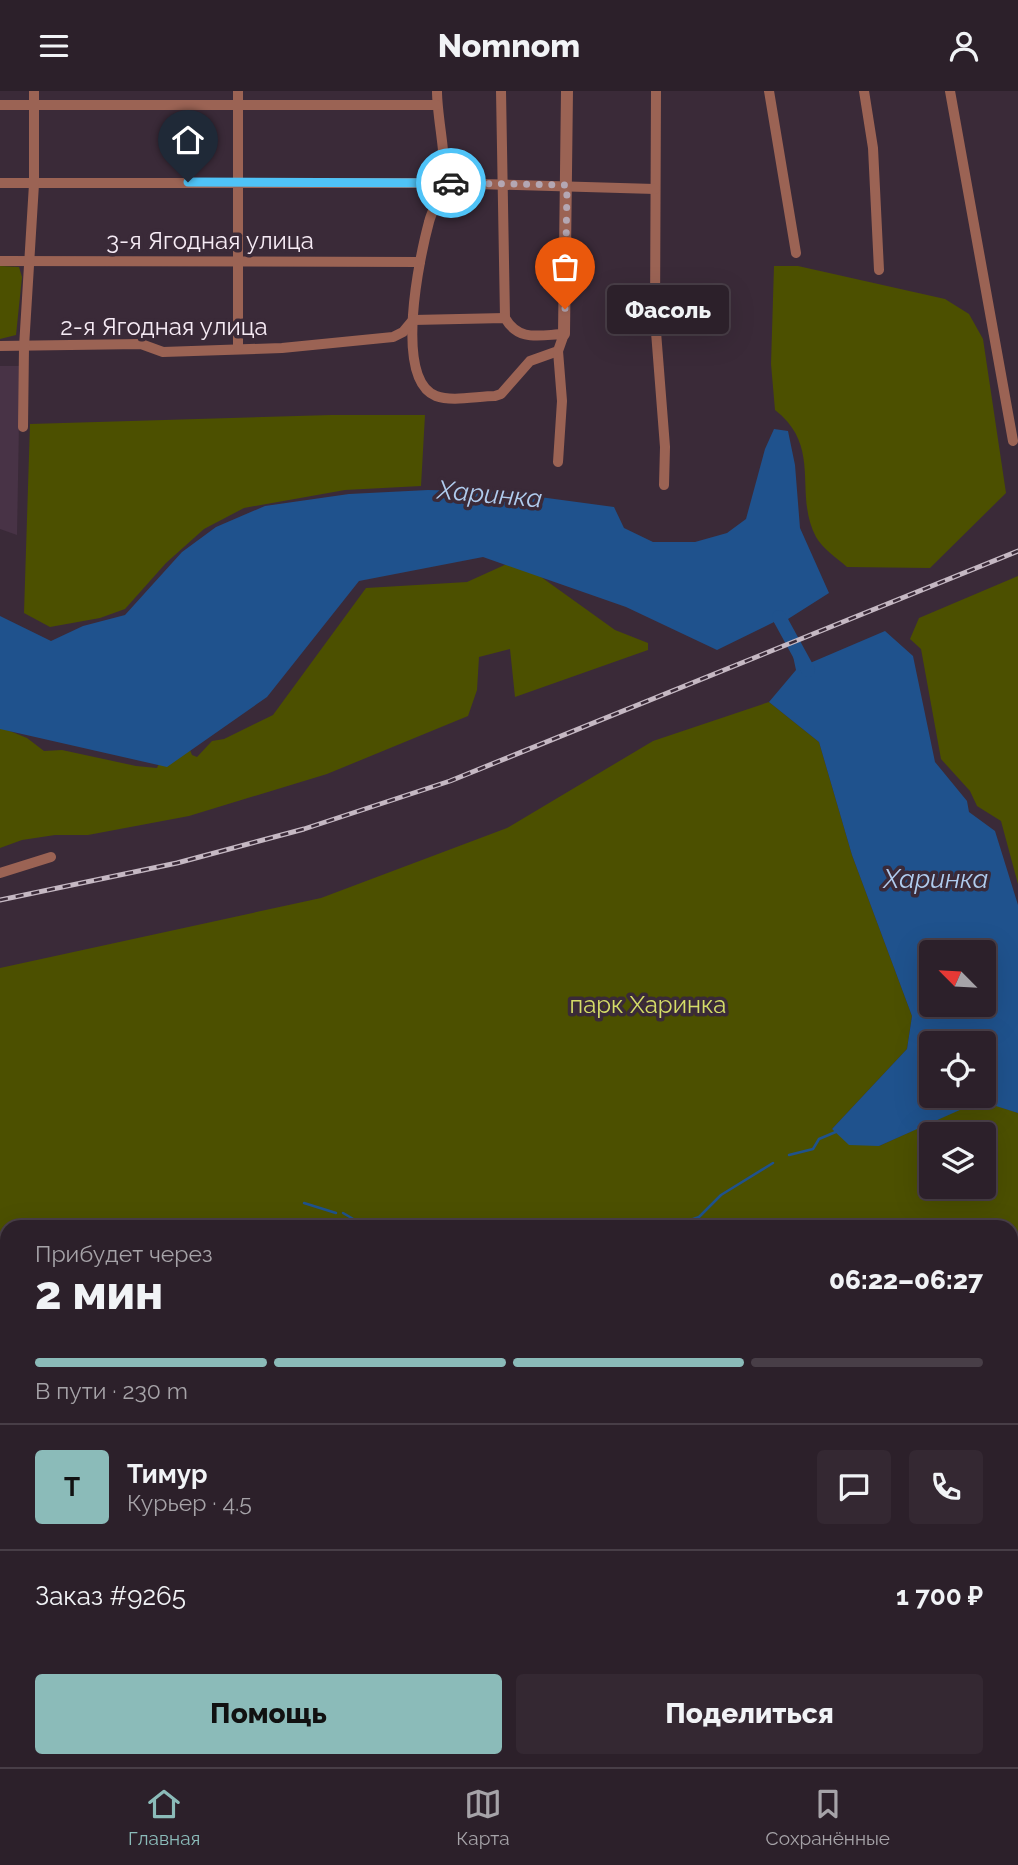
<!DOCTYPE html>
<html lang="ru">
<meta charset="utf-8">
<style>
body{margin:0;font-family:Raleway,sans-serif;background:#342832;color:#f1f3f6;height:100vh;display:flex;flex-direction:column;font-size:26px;white-space:nowrap}
*{box-sizing:border-box;margin:0}
p{font-size:23px;color:#a6a3a8}
.icon{flex:none;width:38px;height:38px;fill:none;stroke:currentColor;stroke-width:2;stroke-linecap:round;stroke-linejoin:round}
.map{position:relative;flex:1;overflow:hidden}
.panel{position:absolute;left:0px;top:1129px;width:1018px;height:548px;display:flex;flex-direction:column;background:#2c202a;border-radius:21px 21px 0 0;box-shadow:0 7px 28px #0002,0 0 0 2px #483e47}
.panel>*{flex:none}
.needle{width:46px;rotate:294deg}
.buttons{position:absolute;left:919px;top:849px;display:grid;gap:14px}
.buttons a{display:grid;place-items:center;width:77px;height:77px;border-radius:7px;background:#2c202a;box-shadow:0 7px 28px #0002,0 0 0 2px #483e47;font-size:35px}
.pin{position:absolute;display:grid;place-items:center;width:60px;height:60px;color:#fff;margin:-72px -30px;border-radius:50% 50% 50% 0;rotate:-45deg;box-shadow:0 0 7px #0007}
.pin .icon{rotate:45deg}
.courier{position:absolute;display:grid;place-items:center;width:70px;height:70px;margin:-35px;border:5px solid #4fc3f7;border-radius:50%;background:#fff;color:#222;box-shadow:0 2px 9px #0007}
.bubble{position:absolute;height:49px;border-radius:7px;background:#2c202a;box-shadow:0 7px 28px #0002,0 0 0 2px #483e47;font-size:23px;font-weight:800;line-height:49px;text-align:center}
.head em{font-style:normal;font-weight:800}
.head div{display:flex;flex-direction:column-reverse}
.head{display:flex;align-items:center;justify-content:space-between;height:119px;padding:0 35px}
h1{font-size:46px;font-weight:800;line-height:52px}
.bar{display:grid;grid-template-columns:repeat(4,1fr);gap:10px 7px;align-content:center;height:84px;padding:0 35px}
.bar i{height:9px;border-radius:5px;background:#483e47}
.bar .active{background:#8bbbb9}
.bar p{grid-column:span 4}
.line{display:flex;align-items:center;gap:18px;padding:0 35px;border-top:2px solid #483e47}
.line div{flex:1}
.round{display:grid;place-items:center;flex:none;width:74px;height:74px;border-radius:7px;background:#342832}
.cta{display:flex;gap:14px;margin-top:auto;padding:14px 35px}
.cta a{flex:1;height:80px;border-radius:7px;background:#8bbbb9;color:#111;font-size:28px;font-weight:800;line-height:80px;text-align:center}
.cta a+a{background:#342832;color:#f1f3f6}
header{display:flex;justify-content:space-between;align-items:center;height:91px;padding:0 35px;background:#2c202a;font-size:32px;font-weight:800}
.menu{display:flex;justify-content:space-around;align-items:center;height:98px;border-top:2px solid #483e47;background:#2c202a;font-size:19px;color:#a6a3a8}
.menu a{display:grid;justify-items:center;gap:4px}
.menu .active{color:#8bbbb9}
.map>svg:first-child{display:block}
.built{fill:#483346}
.green{fill:#4c5000;fill-rule:evenodd}
.water{fill:#1f528d;fill-rule:evenodd}
.lines{fill:none;stroke-linecap:round;stroke-linejoin:round}
.stream{stroke:#1f528d;stroke-width:2.5}
.river{stroke:#1f528d;stroke-width:14}
.minor{stroke:#9b6354;stroke-width:10}
.tertiary{stroke:#9b6354;stroke-width:12}
.rail-casing{stroke:#c5b8c3;stroke-width:5}
.rail{stroke:#3a2a38;stroke-width:2.5;stroke-dasharray:8;stroke-linecap:butt}
.done{stroke:#b4a7b3;stroke-width:7;stroke-dasharray:0 12.6}
.route{stroke:#4fc3f7;stroke-width:9}
.labels{text-anchor:middle;dominant-baseline:central;stroke-width:7;stroke-linejoin:round;paint-order:stroke}
.street-label{font-size:24px;fill:#f6ebf5;stroke:#3a2a38}
.park-label{font-size:24px;fill:#d5dd68;stroke:#3a2a38}
.water-label{font-size:26px;font-style:italic;fill:#b0ccee;stroke:#3a2a38}
</style>
<header><svg class="icon" aria-label="menu" viewBox="0 0 24 24"><path d="M4 6h16M4 12h16M4 18h16"/></svg>Nomnom<svg class="icon" aria-label="person" viewBox="0 0 24 24"><circle cx="12" cy="8" r="4"/><path d="M4 21q1-7 8-7t8 7"/></svg></header>
<div class="map">
<svg width="1018" height="1676" viewBox="0 0 1018 1676">
<rect width="100%" height="100%" fill="#3a2a38"/>
<path class="built" d="M0,275H20L17,444L0,438Z"/>
<g class="green">
<path d="M0,175L19,176L22,186L16,244L0,248Z"/>
<path d="M774,175H798L945,208L969,223L983,248L1006,402L930,477L847,476C838,468 822,457 816,446C793,403 823,356 775,319L771,273Z"/>
<path d="M331,324H425L421,395L345,399L244,417L204,438L166,472L125,518L100,527L50,536L24,522L30,333Z"/>
<path d="M509,472L523,473L615,539L648,552V559L515,606L510,558L479,566L477,599L468,625L327,683L189,725L88,744H55L22,749L0,757V636L27,647L44,660L62,659L136,675L157,677L161,668L188,654L192,664L197,666L212,650L224,648L273,624L366,497L467,491Z"/>
<path d="M1018,485V793L1001,730L977,715L970,700L941,668L921,558L910,548L919,527Z"/>
<path d="M769,611L819,651L852,764L912,925L907,958L832,1038L879,1055L980,1009L1018,1022V1676H239L229,1670H1012V1136H7V1570L0,1562V1474L4,1457L0,1431V877L321,807L507,737L653,650ZM931,1043H984V1096H931Z"/>
</g>
<g class="water">
<path d="M774,338L788,340L795,374L800,437L829,502L788,528L791,541L784,543L774,531L717,559L626,516L483,466L359,490L267,606L167,676L0,638V525L51,550L83,535L125,524L182,461L216,436L265,415L349,403L428,399L502,401L614,416L624,437L653,451H695L727,442L746,428L765,358Z"/>
<path d="M885,540L913,565L935,671L967,710L969,721L995,740L1018,814V1022L980,1010L879,1055L849,1054L832,1038L907,958L912,925L852,764L819,651L769,611L796,579L793,565L801,561L810,572ZM984,861V914H931V861ZM984,952V1004H931V952Z"/>
</g>
<g class="lines">
<g class="stream">
<path d="M789,1064L813,1058L819,1048L838,1040"/>
<path d="M304,1112L336,1122"/>
<path d="M343,1122L367,1136"/>
<path d="M670,1136L699,1126L721,1104L773,1072"/>
</g>
<path class="river" d="M779,526L808,579"/>
<g class="minor">
<path d="M437,0C437,27 447,67 444,91C442,105 432,118 429,131C420,164 393,288 436,305C452,311 478,305 495,305L501,303L530,270L558,260"/>
<path d="M501,0L505,227"/>
<path d="M656,0L655,228L665,356L664,394"/>
<path d="M769,0L796,162"/>
<path d="M864,0L873,57L879,179"/>
<path d="M950,0L1013,350"/>
<path d="M0,14H437"/>
<path d="M0,92H444L655,98"/>
<path d="M0,170L420,171"/>
<path d="M0,255L141,253L163,261L282,257L393,246L403,241L413,229L505,227C519,251 539,244 564,243L558,260L562,310L558,371"/>
<path d="M238,257V0"/>
<path d="M23,336L24,256L34,93V0"/>
<path d="M0,782L51,766"/>
</g>
<path class="tertiary" d="M564,243L567,0"/>
<g class="rail-casing">
<path id="rail" d="M0,809L177,772L304,738L450,690L1018,460"/>
</g>
<use href="#rail" class="rail"/>
</g>
<g class="lines">
<path class="done" d="M451,92L567,94L565,218"/>
<path class="route" d="M188,91L451,92"/>
</g>
<g class="labels">
<g class="street-label">
<text x="210" y="149">3-я Ягодная улица</text>
<text x="164" y="235">2-я Ягодная улица</text>
</g>
<g class="park-label">
<text x="648" y="913">парк Харинка</text>
</g>
<g class="water-label">
<text transform="translate(490 403) rotate(5)">Харинка</text>
<text x="936" y="788">Харинка</text>
</g>
</g>
</svg>
<div class="buttons">
<a><svg class="needle" viewBox="-14 -14 28 28"><path d="M0-13l5 13h-10z" fill="#e53935"/><path d="M0 13l5-13h-10z" fill="#a6a3a8"/></svg></a>
<a><svg class="icon" aria-label="locate" viewBox="0 0 24 24"><circle cx="12" cy="12" r="6"/><path d="M12 2v4M12 18v4M2 12h4M18 12h4"/></svg></a>
<a><svg class="icon" aria-label="layers" viewBox="0 0 24 24"><path d="M12 4l9 5-9 5-9-5zM3 14l9 5 9-5"/></svg></a>
</div>
<div class="pin" style="left:565px;top:218px;background:#ea580c"><svg class="icon" aria-label="bag" viewBox="0 0 24 24"><path d="M5 8h14l-1 12H6zM9 8a3 3 0 0 1 6 0"/></svg></div>
<div class="pin" style="left:188px;top:91px;background:#1f2937"><svg class="icon" aria-label="home" viewBox="0 0 24 24"><path d="M3 11l9-7 9 7M6 9v11h12V9"/></svg></div>
<div class="courier" style="left:451px;top:92px"><svg class="icon" aria-label="car" viewBox="0 0 24 24"><path d="M5 17H2v-5l4-1 3-4h7l3 4 3 1v5h-3M9 17h6M6 11h13"/><circle cx="7" cy="17" r="2"/><circle cx="17" cy="17" r="2"/></svg></div>
<div class="bubble" style="left:607px;top:194px;width:122px">Фасоль</div>
<section class="panel">
<div class="head"><div><h1>2 мин</h1><p>Прибудет через</p></div><em>06:22–06:27</em></div>
<div class="bar"><i class="active"></i><i class="active"></i><i class="active"></i><i></i><p>В пути · 230 m</p></div>
<div class="line" style="height:126px"><b class="round" style="background:#8bbbb9;color:#111">Т</b><div><b>Тимур</b><p>Курьер · 4.5</p></div><a class="round"><svg class="icon" aria-label="chat" viewBox="0 0 24 24"><path d="M4 5h16v11H9l-5 4z"/></svg></a><a class="round"><svg class="icon" aria-label="phone" viewBox="0 0 24 24"><path d="M5 4h4l2 5-3 2q2 4 5 5l2-3 5 2v4C11 20 4 13 5 4z"/></svg></a></div>
<div class="line" style="height:91px"><div>Заказ #9265</div><b>1 700 ₽</b></div>
<div class="cta"><a>Помощь</a><a>Поделиться</a></div>
</section>
</div>
<nav class="menu">
<a class="active"><svg class="icon" aria-label="home" viewBox="0 0 24 24"><path d="M3 11l9-7 9 7M6 9v11h12V9"/></svg>Главная</a>
<a><svg class="icon" aria-label="map" viewBox="0 0 24 24"><path d="M3 6l6-2 6 2 6-2v14l-6 2-6-2-6 2zM9 4v14M15 6v14"/></svg>Карта</a>
<a><svg class="icon" aria-label="saved" viewBox="0 0 24 24"><path d="M7 4h10v16l-5-4-5 4z"/></svg>Сохранённые</a>
</nav>
